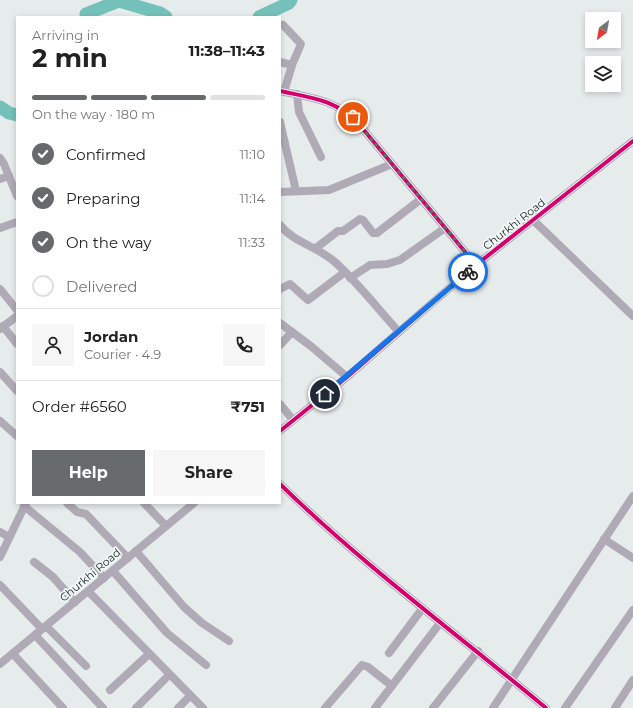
<!DOCTYPE html>
<meta charset="utf-8">
<style>
body{margin:0;font-family:Montserrat,sans-serif;background:#f6f6f6;color:#222;height:100vh;display:flex;flex-direction:column;font-size:15px;white-space:nowrap}
*{box-sizing:border-box;margin:0}
p{font-size:13px;color:#767676}
.icon{flex:none;width:22px;height:22px;fill:none;stroke:currentColor;stroke-width:2;stroke-linecap:round;stroke-linejoin:round}
.map{position:relative;flex:1;overflow:hidden}
.panel{position:absolute;left:16px;top:16px;width:265px;height:488px;display:flex;flex-direction:column;background:#fff;border-radius:0px;box-shadow:0 2px 6px #0003}
.panel>*{flex:none}
.needle{width:26px;rotate:211deg}
.controls{position:absolute;left:585px;top:12px;display:grid;gap:8px}
.controls a{display:grid;place-items:center;width:36px;height:36px;border-radius:0px;background:#fff;box-shadow:0 2px 6px #0003;font-size:20px}
.pin{position:absolute;display:grid;place-items:center;width:34px;height:34px;color:#fff;margin:-17px;border:2px solid #fff;border-radius:50%;box-shadow:0 1px 4px #0007}
.courier{position:absolute;display:grid;place-items:center;width:40px;height:40px;margin:-20px;border:3px solid #1a73e8;border-radius:50%;background:#fff;color:#222;box-shadow:0 1px 5px #0007}
.overview em{font-style:normal;font-weight:700}
.overview div{display:flex;flex-direction:column-reverse}
.overview{display:flex;align-items:center;justify-content:space-between;height:68px;padding:0 16px}
h1{font-size:26px;font-weight:700;line-height:30px}
.bar{display:grid;grid-template-columns:repeat(4,1fr);gap:6px 4px;align-content:center;height:48px;padding:0 16px}
.bar i{height:5px;border-radius:3px;background:#e0e0e0}
.bar .selected{background:#676a6a}
.bar p{grid-column:span 4}
.line{display:flex;align-items:center;gap:10px;padding:0 16px;border-top:1px solid #e0e0e0}
.line div{flex:1}
.round{display:grid;place-items:center;flex:none;width:42px;height:42px;border-radius:0px;background:#f6f6f6}
ol{padding:0 16px;list-style:none}
li{display:flex;align-items:center;gap:12px;height:44px}
li p{margin-inline-start:auto}
li .icon{padding:4px;border-radius:50%;background:#676a6a;color:#fff;stroke-width:4}
li:last-child{color:#767676}
li i{width:22px;height:22px;border:2px solid #e0e0e0;border-radius:50%}
.button{display:flex;gap:8px;margin-top:auto;padding:8px 16px}
.button a{flex:1;height:46px;border-radius:0px;background:#676a6a;color:#fff;font-size:16px;font-weight:700;line-height:46px;text-align:center}
.button a+a{background:#f6f6f6;color:#222}
.map>svg:first-child{display:block}
.lines{fill:none;stroke-linecap:round;stroke-linejoin:round}
.river{stroke:#74c0ba;stroke-width:13}
.minor{stroke:#b0aab6;stroke-width:8}
.cycleway-casing{stroke:#f2faf9;stroke-width:6}
.cycleway{stroke:#d6006c;stroke-width:4}
.done{stroke:#676a6a;stroke-width:4;stroke-dasharray:0 7.2}
.route{stroke:#1a73e8;stroke-width:5}
.labels{text-anchor:middle;dominant-baseline:central;stroke-width:3.5;stroke-linejoin:round;paint-order:stroke}
.street-label{font-size:11px;fill:#222524;stroke:#f2faf9}
</style>
<div class="map">
<svg width="633" height="708" viewBox="0 0 633 708">
<rect width="100%" height="100%" fill="#e6ebeb"/>
<g class="lines">
<g class="river">
<path d="M88,17L86,14L119,1L160,13L166,17"/>
<path d="M259,17L289,3L291,0"/>
<path d="M0,107L9,113L17,115"/>
</g>
<g class="minor">
<path d="M283,25L301,44L292,65L284,92"/>
<path d="M280,62L292,65"/>
<path d="M280,91C312,98 334,99 358,123L476,265"/>
<path d="M297,94L299,112L321,157"/>
<path d="M280,122L296,191"/>
<path d="M0,158L4,164L17,196"/>
<path d="M0,179L9,176"/>
<path d="M280,192L329,190L392,164"/>
<path d="M533,220L633,316"/>
<path d="M280,225C294,243 319,247 336,263C358,283 378,309 399,332"/>
<path d="M0,228L17,222"/>
<path d="M316,248L338,231H343L360,219L363,220L373,233H377L421,199"/>
<path d="M350,278L370,265L387,264L400,260L445,228"/>
<path d="M0,289L17,310"/>
<path d="M280,289L290,284L308,300L345,272"/>
<path d="M280,323L312,347L347,377"/>
<path d="M3,326L17,344"/>
<path d="M0,329L17,316"/>
<path d="M280,345L292,332"/>
<path d="M0,372L17,391"/>
<path d="M280,404L293,420"/>
<path d="M0,421L17,436"/>
<path d="M280,431L347,377L476,265L633,141"/>
<path d="M280,484C363,565 457,634 546,708"/>
<path d="M67,503L77,512L86,514L128,558"/>
<path d="M144,503L166,526"/>
<path d="M24,506L80,552L104,578"/>
<path d="M0,532L9,537"/>
<path d="M604,539L633,558"/>
<path d="M136,551L184,607L202,623L229,641"/>
<path d="M0,557L26,503"/>
<path d="M34,562L53,577L75,602"/>
<path d="M113,571L167,633L206,665"/>
<path d="M0,585L42,629"/>
<path d="M88,591L203,708"/>
<path d="M46,626L86,666"/>
<path d="M35,635L103,708"/>
<path d="M389,653L422,609"/>
<path d="M13,654L63,708"/>
<path d="M0,664L194,503"/>
<path d="M110,690L149,654"/>
<path d="M136,708L169,675"/>
<path d="M178,708L190,696"/>
<path d="M325,708L362,665L368,667L392,686"/>
<path d="M375,708L440,623"/>
<path d="M433,708L478,651"/>
<path d="M493,708L633,496"/>
<path d="M565,708L633,610"/>
<path d="M615,708L633,680"/>
</g>
<g class="cycleway-casing">
<g id="cycleway">
<path d="M280,91C312,98 334,99 358,123L476,265"/>
<path d="M280,431L347,377L476,265L633,141"/>
<path d="M280,484C363,565 457,634 546,708"/>
</g>
</g>
<use href="#cycleway" class="cycleway"/>
</g>
<g class="lines">
<path class="done" d="M353,117L476,265L468,272"/>
<path class="route" d="M325,394L468,272"/>
</g>
<g class="labels">
<g class="street-label">
<text transform="translate(514 224) rotate(-38)">Churkhi Road</text>
<text transform="translate(90 575) rotate(-40)">Churkhi Road</text>
</g>
</g>
</svg>
<div class="controls">
<a><svg class="needle" viewBox="-14 -14 28 28"><path d="M0-13l5 13h-10z" fill="#e53935"/><path d="M0 13l5-13h-10z" fill="#767676"/></svg></a>
<a><svg class="icon" aria-label="layers" viewBox="0 0 24 24"><path d="M12 4l9 5-9 5-9-5zM3 14l9 5 9-5"/></svg></a>
</div>
<div class="pin" style="left:353px;top:117px;background:#ea580c"><svg class="icon" aria-label="bag" viewBox="0 0 24 24"><path d="M5 8h14l-1 12H6zM9 8a3 3 0 0 1 6 0"/></svg></div>
<div class="pin" style="left:325px;top:394px;background:#1f2937"><svg class="icon" aria-label="home" viewBox="0 0 24 24"><path d="M3 11l9-7 9 7M6 9v11h12V9"/></svg></div>
<div class="courier" style="left:468px;top:272px"><svg class="icon" aria-label="bike" viewBox="0 0 24 24"><circle cx="6" cy="16" r="4"/><circle cx="18" cy="16" r="4"/><path d="M6 16l4-8h5l3 8M10 8l3 8H6M13 5h3"/></svg></div>
<section class="panel">
<div class="overview"><div><h1>2 min</h1><p>Arriving in</p></div><em>11:38–11:43</em></div>
<div class="bar"><i class="selected"></i><i class="selected"></i><i class="selected"></i><i></i><p>On the way · 180 m</p></div>
<ol>
<li><svg class="icon" aria-label="check" viewBox="0 0 24 24"><path d="M5 12l5 5 9-10"/></svg>Confirmed<p>11:10</p></li>
<li><svg class="icon" aria-label="check" viewBox="0 0 24 24"><path d="M5 12l5 5 9-10"/></svg>Preparing<p>11:14</p></li>
<li><svg class="icon" aria-label="check" viewBox="0 0 24 24"><path d="M5 12l5 5 9-10"/></svg>On the way<p>11:33</p></li>
<li><i></i>Delivered</li>
</ol>
<div class="line" style="height:72px"><a class="round"><svg class="icon" aria-label="person" viewBox="0 0 24 24"><circle cx="12" cy="8" r="4"/><path d="M4 21q1-7 8-7t8 7"/></svg></a><div><b>Jordan</b><p>Courier · 4.9</p></div><a class="round"><svg class="icon" aria-label="phone" viewBox="0 0 24 24"><path d="M5 4h4l2 5-3 2q2 4 5 5l2-3 5 2v4C11 20 4 13 5 4z"/></svg></a></div>
<div class="line" style="height:52px"><div>Order #6560</div><b>₹751</b></div>
<div class="button"><a>Help</a><a>Share</a></div>
</section>
</div>
